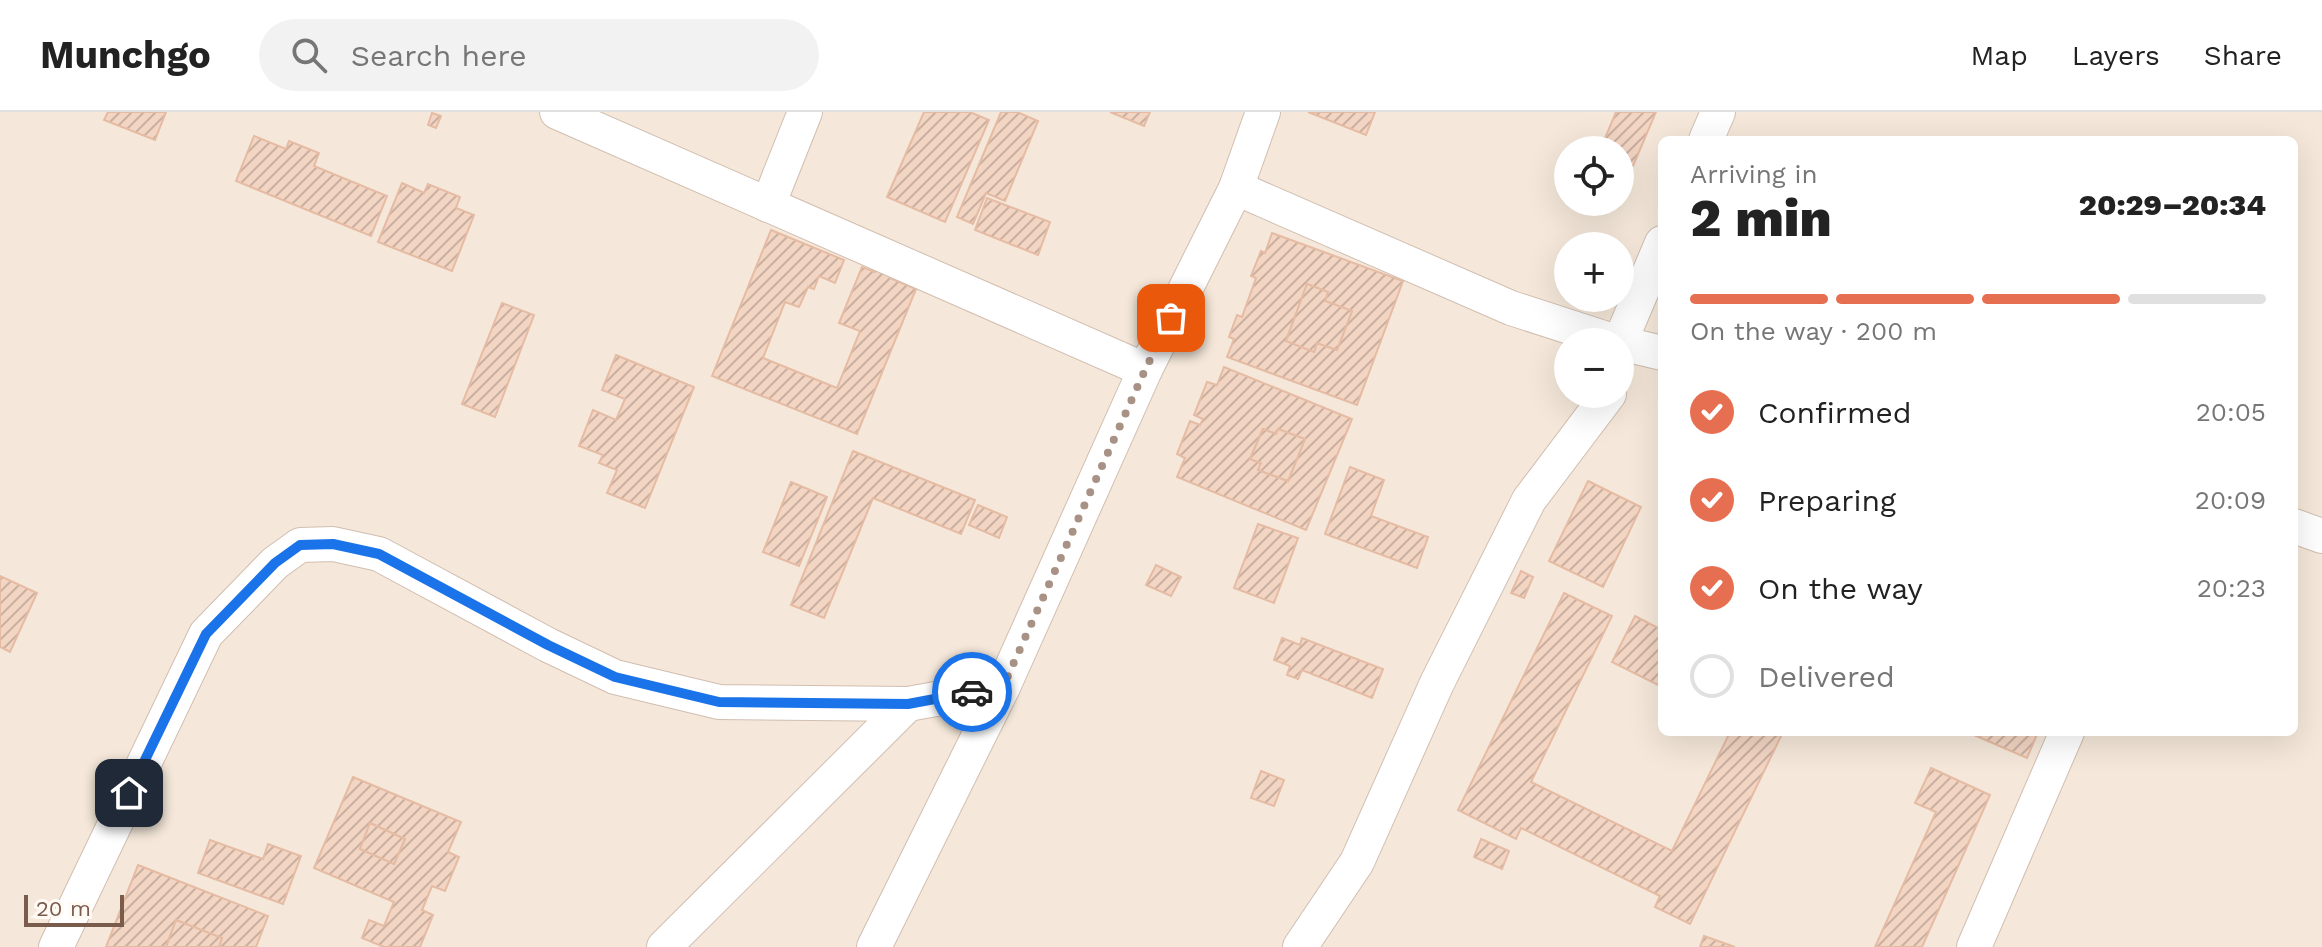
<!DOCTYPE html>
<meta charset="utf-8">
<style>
body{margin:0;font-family:"Work Sans",sans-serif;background:#f2f2f2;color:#222;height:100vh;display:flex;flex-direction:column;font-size:30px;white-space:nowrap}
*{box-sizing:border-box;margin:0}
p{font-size:26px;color:#767676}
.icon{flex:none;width:44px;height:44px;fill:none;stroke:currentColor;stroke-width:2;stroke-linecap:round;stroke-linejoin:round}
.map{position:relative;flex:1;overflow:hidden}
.details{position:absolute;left:1658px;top:24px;width:640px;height:600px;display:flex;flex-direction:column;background:#fff;border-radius:12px;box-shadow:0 8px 32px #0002}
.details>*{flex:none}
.tools{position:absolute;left:1554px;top:24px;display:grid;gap:16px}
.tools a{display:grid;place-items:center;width:80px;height:80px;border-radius:50%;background:#fff;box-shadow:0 8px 32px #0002;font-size:40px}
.scale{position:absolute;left:24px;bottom:20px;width:100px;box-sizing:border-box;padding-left:8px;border:4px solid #7a5c4d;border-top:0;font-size:22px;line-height:28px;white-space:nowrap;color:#7a5c4d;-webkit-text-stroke:6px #fffaf3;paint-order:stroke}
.pin{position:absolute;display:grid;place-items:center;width:68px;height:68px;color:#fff;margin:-34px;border-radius:16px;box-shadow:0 4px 12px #0006}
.courier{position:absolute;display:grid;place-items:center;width:80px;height:80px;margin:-40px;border:6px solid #1a73e8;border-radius:50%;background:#fff;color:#222;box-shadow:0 2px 10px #0007}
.head em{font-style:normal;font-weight:800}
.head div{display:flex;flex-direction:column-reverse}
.head{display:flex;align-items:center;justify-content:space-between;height:136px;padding:0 32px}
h1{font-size:52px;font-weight:800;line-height:60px}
.bar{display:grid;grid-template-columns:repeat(4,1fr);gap:12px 8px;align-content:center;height:96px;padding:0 32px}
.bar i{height:10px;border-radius:6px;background:#e0e0e0}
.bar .on{background:#e76f51}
.bar p{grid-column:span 4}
ol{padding:0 32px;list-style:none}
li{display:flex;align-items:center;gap:24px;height:88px}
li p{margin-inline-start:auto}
li .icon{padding:8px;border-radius:50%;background:#e76f51;color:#fff;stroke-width:4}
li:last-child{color:#767676}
li i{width:44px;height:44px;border:4px solid #e0e0e0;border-radius:50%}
header{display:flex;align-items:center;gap:48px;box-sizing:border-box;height:112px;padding:0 40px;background:#fff;border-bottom:2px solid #e0e0e0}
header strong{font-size:38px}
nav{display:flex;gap:44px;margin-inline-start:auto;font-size:28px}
.search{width:560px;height:72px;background:#f2f2f2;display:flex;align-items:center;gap:20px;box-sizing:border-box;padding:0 28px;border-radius:44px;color:#767676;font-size:30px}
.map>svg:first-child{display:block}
.residential{fill:#f5e8da;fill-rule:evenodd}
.building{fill:url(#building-hatch);stroke:#e6bba3;stroke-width:2;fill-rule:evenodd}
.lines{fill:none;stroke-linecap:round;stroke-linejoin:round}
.minor-casing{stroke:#d1beb0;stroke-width:36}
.minor{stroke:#fff;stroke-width:34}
.done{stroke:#a89285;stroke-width:8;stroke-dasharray:0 14.4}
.route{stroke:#1a73e8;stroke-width:10}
</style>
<header>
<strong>Munchgo</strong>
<div class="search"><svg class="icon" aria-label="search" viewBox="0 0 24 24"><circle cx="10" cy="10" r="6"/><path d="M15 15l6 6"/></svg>Search here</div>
<nav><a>Map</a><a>Layers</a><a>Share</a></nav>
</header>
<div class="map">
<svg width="2322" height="835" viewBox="0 0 2322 835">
<defs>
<pattern id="building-hatch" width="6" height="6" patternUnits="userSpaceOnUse" patternTransform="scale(2)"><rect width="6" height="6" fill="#f3d5c3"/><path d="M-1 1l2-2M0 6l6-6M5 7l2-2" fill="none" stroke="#cab0a1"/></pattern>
</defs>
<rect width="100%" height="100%" fill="#fdf6ec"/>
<path class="residential" d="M0,0H2322V835H0ZM1662,28H2294V620H1662ZM1568,38H1620V90H1568ZM1568,134H1620V186H1568ZM1568,230H1620V282H1568Z"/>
<g class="building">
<path d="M108,0H166L155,28L104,8Z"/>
<path d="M924,0H970L989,8L945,110L887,85Z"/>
<path d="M1001,0H1017L1038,9L1005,89L986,81L973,112L957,105Z"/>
<path d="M1110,0H1150L1144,14Z"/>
<path d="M1308,0H1375L1366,23Z"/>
<path d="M1616,0H1656L1633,54L1620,48V38H1600Z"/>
<path d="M432,1L441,4L436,16L428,13Z"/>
<path d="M254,24L286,37L289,29L319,41L314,54L387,84L371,124L236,69Z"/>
<path d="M402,71L424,81L428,72L460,85L456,96L474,103L452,159L378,130Z"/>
<path d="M987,86L1050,110L1038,143L975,118Z"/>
<path d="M771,118L844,148L835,171L819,164L814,177L808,175L799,195L785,190L763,246L837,276L860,219L839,211L862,155L875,160L878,151L894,158L890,166L916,177L857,322L712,264Z"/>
<path d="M1272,121L1403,169L1357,293L1227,245L1234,227L1229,225L1237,203L1242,205L1256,166L1251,164L1261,139L1265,141ZM1307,172L1328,180L1325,189L1352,199L1337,238L1317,231L1314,240L1286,229Z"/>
<path d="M1307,172L1328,180L1325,189L1352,199L1337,238L1317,231L1314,240L1286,229Z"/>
<path d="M502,191L534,203L495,305L462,292Z"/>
<path d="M616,243L694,275L645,396L607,381L617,358L599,351L603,343L579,334L593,298L616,308L625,287L602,278Z"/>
<path d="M1224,255L1352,307L1306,418L1177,365L1185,346L1177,342L1190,309L1200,313L1203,307L1194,303L1207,270L1217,273ZM1263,317L1276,322L1278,317L1305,327L1288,369L1258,358L1261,351L1250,347Z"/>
<path d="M1263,317L1276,322L1278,317L1305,327L1288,369L1258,358L1261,351L1250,347Z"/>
<path d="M853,339L975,388L961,422L873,386L824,506L791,493Z"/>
<path d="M1350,355L1384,368L1371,404L1428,425L1417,456L1325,422Z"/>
<path d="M1588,369L1641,395L1603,475L1549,449Z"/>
<path d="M791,370L827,385L799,454L763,440Z"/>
<path d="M978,393L1007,405L999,426L969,413Z"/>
<path d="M1258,412L1298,426L1274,491L1234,476Z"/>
<path d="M1156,453L1181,465L1171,484L1146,473Z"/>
<path d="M1521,459L1533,465L1524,486L1511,481Z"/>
<path d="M0,464L37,481L10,540L0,535Z"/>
<path d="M1564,481L1612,504L1531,670L1672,739L1730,620H1783L1690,812L1655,795L1660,784L1521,716L1516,727L1458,698Z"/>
<path d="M1635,504L1662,518V575L1612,550Z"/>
<path d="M1282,526L1300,533L1302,526L1383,557L1372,586L1302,558L1298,567L1287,563L1290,554L1274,548Z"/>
<path d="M1967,620H2038L2027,646Z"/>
<path d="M1931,656L1990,683L1922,835H1875L1936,700L1915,691Z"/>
<path d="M1261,659L1284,668L1274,694L1251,686Z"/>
<path d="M353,665L461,710L448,740L459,745L445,779L432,774L422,798L433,803L420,835H384L362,826L369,808L384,814L394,790L314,756ZM370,711L405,727L394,752L360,737Z"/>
<path d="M370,711L405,727L394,752L360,737Z"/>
<path d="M1481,727L1509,739L1502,757L1474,745Z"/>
<path d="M210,728L263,747L268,732L301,744L283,792L198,761Z"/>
<path d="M138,753L268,804L256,835H219L222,826L176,808L166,835H106Z"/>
<path d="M176,808L222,826L219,835H166Z"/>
<path d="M1704,824L1735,835H1700Z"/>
</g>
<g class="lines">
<g class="minor-casing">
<g id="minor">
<path d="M557,0L1145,258"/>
<path d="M1706,28L1718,0"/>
<path d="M1236,76L1511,196L1616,230"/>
<path d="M768,93L805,0"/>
<path d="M1620,230L1662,131"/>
<path d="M1620,231L1662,241"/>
<path d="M2294,414L2322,424"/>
<path d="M56,835L206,522L275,451L300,433L333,432L379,442L548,533L615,565L719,590L908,592L1003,575"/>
<path d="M664,835L908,592"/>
<path d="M874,835L1003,575L1145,258L1236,76L1263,0"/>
<path d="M1300,835L1357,750L1437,571L1529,388L1609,282"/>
<path d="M1974,835L2067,620"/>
</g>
</g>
<use href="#minor" class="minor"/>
</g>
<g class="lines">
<path class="done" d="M972,580L1003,575L1145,258L1171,206"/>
<path class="route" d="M129,681L206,522L275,451L300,433L333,432L379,442L548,533L615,565L719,590L908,592L972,580"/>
</g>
</svg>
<div class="tools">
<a><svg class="icon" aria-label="locate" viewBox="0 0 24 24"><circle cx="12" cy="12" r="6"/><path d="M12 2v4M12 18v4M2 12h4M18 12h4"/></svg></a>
<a>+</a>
<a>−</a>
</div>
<div class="scale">20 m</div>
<div class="pin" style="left:1171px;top:206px;background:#ea580c"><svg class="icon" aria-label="bag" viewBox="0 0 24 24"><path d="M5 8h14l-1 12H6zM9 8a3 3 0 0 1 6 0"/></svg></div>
<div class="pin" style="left:129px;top:681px;background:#1f2937"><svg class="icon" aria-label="home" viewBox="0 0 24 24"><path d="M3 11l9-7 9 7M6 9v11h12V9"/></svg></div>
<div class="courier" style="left:972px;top:580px"><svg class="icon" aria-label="car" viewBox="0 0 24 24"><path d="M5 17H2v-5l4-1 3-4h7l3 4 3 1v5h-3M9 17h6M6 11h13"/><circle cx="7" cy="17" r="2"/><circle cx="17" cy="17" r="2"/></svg></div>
<section class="details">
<div class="head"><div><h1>2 min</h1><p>Arriving in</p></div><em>20:29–20:34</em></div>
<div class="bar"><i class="on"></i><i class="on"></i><i class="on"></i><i></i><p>On the way · 200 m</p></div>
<ol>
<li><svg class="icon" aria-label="check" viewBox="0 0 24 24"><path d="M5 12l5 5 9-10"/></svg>Confirmed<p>20:05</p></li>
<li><svg class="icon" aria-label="check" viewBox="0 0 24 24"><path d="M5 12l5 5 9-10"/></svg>Preparing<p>20:09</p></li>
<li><svg class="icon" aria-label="check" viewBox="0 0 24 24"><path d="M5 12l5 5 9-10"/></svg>On the way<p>20:23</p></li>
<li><i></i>Delivered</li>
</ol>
</section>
</div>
